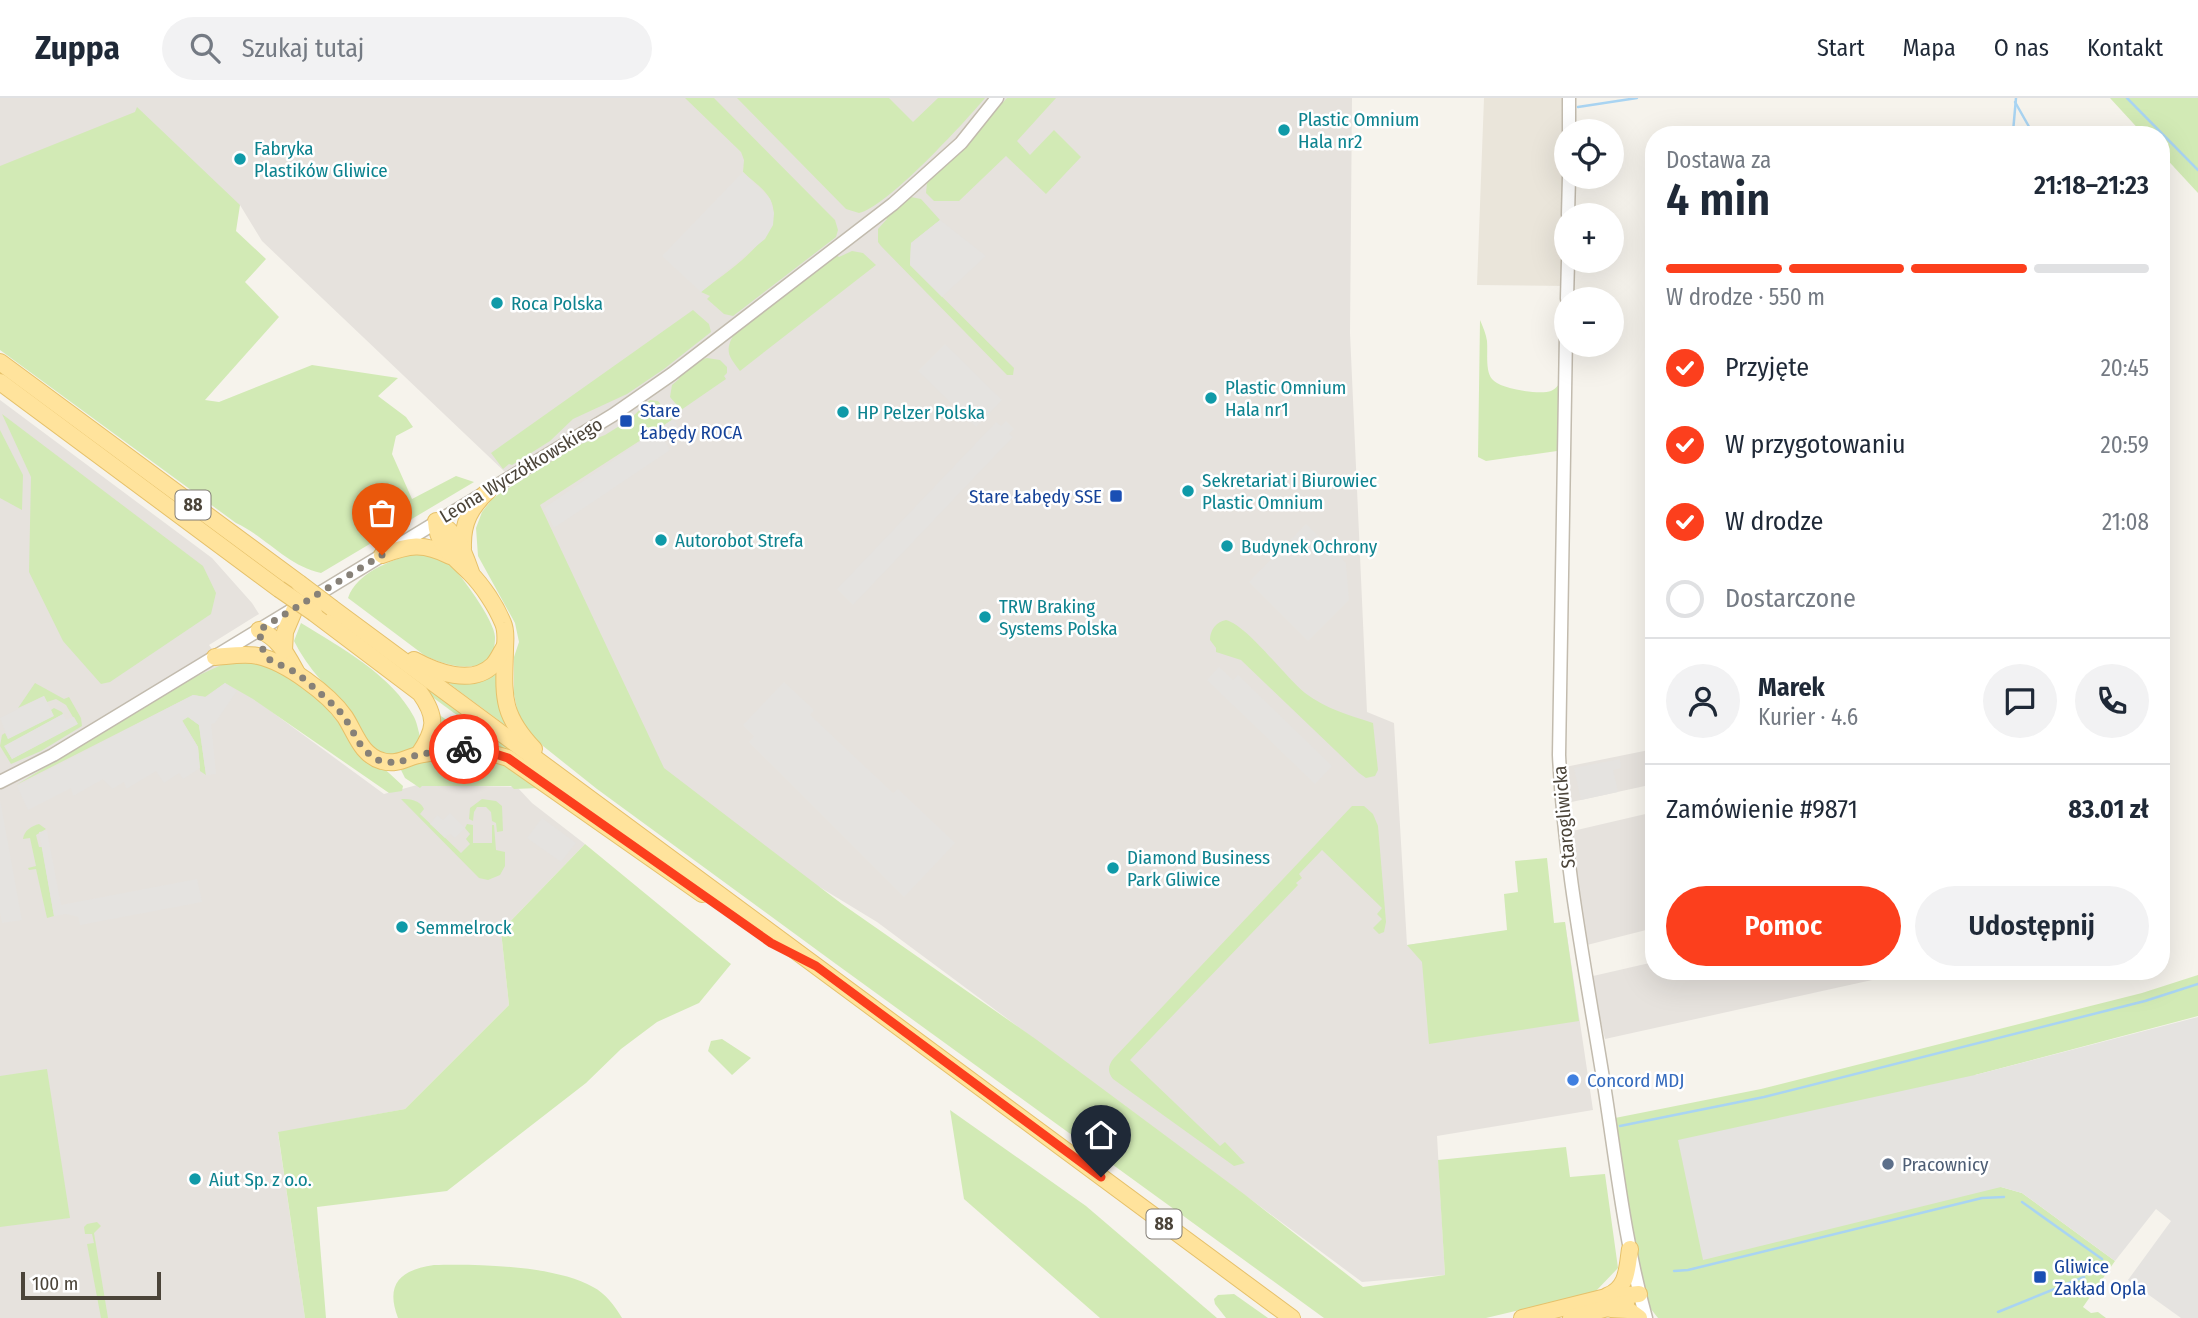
<!DOCTYPE html>
<html lang="pl">
<meta charset="utf-8">
<style>
body{margin:0;font-family:"Fira Sans Condensed",sans-serif;background:#f2f2f3;color:#1f2937;height:100vh;display:flex;flex-direction:column;font-size:26px;white-space:nowrap}
*{box-sizing:border-box;margin:0}
p{font-size:23px;color:#747a83}
.icon{flex:none;width:38px;height:38px;fill:none;stroke:currentColor;stroke-width:2;stroke-linecap:round;stroke-linejoin:round}
.map{position:relative;flex:1;overflow:hidden}
.drawer{position:absolute;left:1645px;top:28px;width:525px;height:854px;display:flex;flex-direction:column;background:#fff;border-radius:28px;box-shadow:0 7px 28px #0002}
.drawer>*{flex:none}
.fabs{position:absolute;left:1554px;top:21px;display:grid;gap:14px}
.fabs a{display:grid;place-items:center;width:70px;height:70px;border-radius:50%;background:#fff;box-shadow:0 7px 28px #0002;font-size:35px}
.scale{position:absolute;left:21px;bottom:18px;width:140px;box-sizing:border-box;padding-left:7px;border:4px solid #4b4439;border-top:0;font-size:19px;line-height:24px;white-space:nowrap;color:#4b4439;-webkit-text-stroke:5px #fff;paint-order:stroke}
.pin{position:absolute;display:grid;place-items:center;width:60px;height:60px;color:#fff;margin:-72px -30px;border-radius:50% 50% 50% 0;rotate:-45deg;box-shadow:0 0 7px #0007}
.pin .icon{rotate:45deg}
.courier{position:absolute;display:grid;place-items:center;width:70px;height:70px;margin:-35px;border:5px solid #fc3f1d;border-radius:50%;background:#fff;color:#222;box-shadow:0 2px 9px #0007}
.summary em{font-style:normal;font-weight:600}
.summary div{display:flex;flex-direction:column-reverse}
.summary{display:flex;align-items:center;justify-content:space-between;height:119px;padding:0 21px}
h1{font-size:46px;font-weight:600;line-height:52px}
.bar{display:grid;grid-template-columns:repeat(4,1fr);gap:10px 7px;align-content:center;height:84px;padding:0 21px}
.bar i{height:9px;border-radius:5px;background:#e0e1e3}
.bar .on{background:#fc3f1d}
.bar p{grid-column:span 4}
.line{display:flex;align-items:center;gap:18px;padding:0 21px;border-top:2px solid #e0e1e3}
.line div{flex:1}
.round{display:grid;place-items:center;flex:none;width:74px;height:74px;border-radius:37px;background:#f2f2f3}
ol{padding:0 21px;list-style:none}
li{display:flex;align-items:center;gap:21px;height:77px}
li p{margin-inline-start:auto}
li .icon{padding:7px;border-radius:50%;background:#fc3f1d;color:#fff;stroke-width:4}
li:last-child{color:#747a83}
li i{width:38px;height:38px;border:4px solid #e0e1e3;border-radius:50%}
.primary-button{display:flex;gap:14px;margin-top:auto;padding:14px 21px}
.primary-button a{flex:1;height:80px;border-radius:42px;background:#fc3f1d;color:#fff;font-size:28px;font-weight:600;line-height:80px;text-align:center}
.primary-button a+a{background:#f2f2f3;color:#1f2937}
header{display:flex;align-items:center;gap:42px;box-sizing:border-box;height:98px;padding:0 35px;background:#fff;border-bottom:2px solid #e0e1e3}
header strong{font-size:33px}
nav{display:flex;gap:38px;margin-inline-start:auto;font-size:24px}
.search{width:490px;height:63px;background:#f2f2f3;display:flex;align-items:center;gap:18px;box-sizing:border-box;padding:0 24px;border-radius:38px;color:#747a83;font-size:26px}
.map>svg:first-child{display:block}
.residential{fill:#eae5da}
.industrial{fill:#e6e2dd}
.green{fill:#d2eab5}
.parking{fill:#e5e3e0}
.lines{fill:none;stroke-linecap:round;stroke-linejoin:round}
.stream{stroke:#a9d4f2;stroke-width:2.5}
.minor-casing{stroke:#c2bbae;stroke-width:15}
.major-casing{stroke:#e6c16a;stroke-width:18}
.minor{stroke:#fff;stroke-width:12}
.major{stroke:#ffe39c;stroke-width:16}
.major-bridge-casing{stroke:#e6c16a;stroke-width:18;stroke-linecap:butt}
.major-bridge{stroke:#ffe39c;stroke-width:16}
.done{stroke:#878178;stroke-width:7;stroke-dasharray:0 12.6}
.route{stroke:#fc3f1d;stroke-width:9}
.culture-dot{fill:#0f9aa8;stroke:#fff;stroke-width:2.5}
.transit-dot{fill:#1a4fb4;stroke:#fff;stroke-width:2.5}
.shop-dot{fill:#3f7fe0;stroke:#fff;stroke-width:2.5}
.service-dot{fill:#5c6f8a;stroke:#fff;stroke-width:2.5}
.labels{text-anchor:middle;dominant-baseline:central;stroke-width:5;stroke-linejoin:round;paint-order:stroke}
.shield{fill:#fff;stroke:#817c74;stroke-width:2}
.shield-label{font-size:18px;font-weight:bold;fill:#4b4439}
.culture-label{font-size:19px;fill:#0d838f;stroke:#fff;text-anchor:start}
.transit-label{font-size:19px;fill:#164399;stroke:#fff;text-anchor:start}
.street-label{font-size:19px;fill:#4b4439;stroke:#fff}
.shop-label{font-size:19px;fill:#366cbe;stroke:#fff;text-anchor:start}
.service-label{font-size:19px;fill:#4e5e75;stroke:#fff;text-anchor:start}
</style>
<header>
<strong>Zuppa</strong>
<div class="search"><svg class="icon" aria-label="search" viewBox="0 0 24 24"><circle cx="10" cy="10" r="6"/><path d="M15 15l6 6"/></svg>Szukaj tutaj</div>
<nav><a>Start</a><a>Mapa</a><a>O nas</a><a>Kontakt</a></nav>
</header>
<div class="map">
<svg width="2198" height="1220" viewBox="0 0 2198 1220">
<rect width="100%" height="100%" fill="#f6f3ec"/>
<path class="residential" d="M1484,0H1570L1566,33L1567,188L1477,187Z"/>
<g class="industrial">
<path d="M0,0H1352L1350,235L1367,614L1394,625L1407,847L1565,824L1593,1012L1437,1038L1445,1177L1362,1184L877,824L670,698L524,392L262,143L240,107L0,69Z"/>
<path d="M0,302L212,460L252,505L259,516L209,547L242,592L384,696L417,687L517,689L532,705L585,746L501,833L509,907L405,1011L278,1035L305,1220H0Z"/>
<path d="M1654,651V686L1567,705L1565,669Z"/>
<path d="M1654,714V830L1587,847L1564,735Z"/>
<path d="M1654,864V873H1913L1605,941L1593,892V878Z"/>
</g>
<g class="green">
<path d="M685,0H714L823,110L835,122L838,132L836,139L733,218L724,216L707,201L710,198L701,194C724,175 789,136 770,101C764,90 751,82 743,74L744,62L741,54Z"/>
<path d="M737,0H889L913,24L938,0H985C965,24 886,110 859,115L846,111Z"/>
<path d="M1007,0H1056L1017,43L1030,57L1054,32L1081,59L1046,96L1006,58L959,103H934L926,95L927,85Z"/>
<path d="M2110,0H2198V95L2161,55V37H2144Z"/>
<path d="M137,9L240,107L236,133L266,161L245,184L279,219L205,302L219,304L312,267L398,280L378,298L406,319L413,329L396,338L392,356L412,401L456,378L474,384L321,475C288,468 266,439 236,425L0,252V68L135,14Z"/>
<path d="M911,99L921,101L940,122L911,145L910,167L1014,270L1013,277H1007L881,148L878,144V131L887,121L885,119Z"/>
<path d="M852,153L863,155L876,167L740,273C729,258 724,254 734,236L836,157L839,159Z"/>
<path d="M693,212L709,226L711,234L664,271L627,296L573,321L550,343L512,367L509,366L503,371L491,355Z"/>
<path d="M1480,222C1483,229 1486,236 1487,243C1488,254 1485,273 1492,281C1499,291 1540,297 1551,293C1556,291 1559,286 1562,282L1564,352L1486,363L1478,359Z"/>
<path d="M707,260L720,262L727,269V275L724,278L726,281L681,312L670,299L672,287L679,281L677,279L700,262Z"/>
<path d="M650,302L658,303L672,322L540,407L664,670L842,806L1037,942L1244,1096L1363,1189L1445,1177L1438,1062L1566,1049L1570,1079L1605,1076L1618,1170L1595,1194L1486,1220H1324L836,866L597,691L528,636L519,621L514,596V559L519,544L515,525L478,458L476,430L482,414L493,400L576,348L605,337L629,322Z"/>
<path d="M2,316L203,468L216,495L211,516L110,584L101,586L63,543L29,474L31,379Z"/>
<path d="M0,332L23,377L22,412L0,400Z"/>
<path d="M415,455C424,457 439,457 446,463C459,473 495,523 495,539C496,582 447,569 424,557L348,500C357,474 390,463 415,455Z"/>
<path d="M325,515L599,717L541,679L321,517Z"/>
<path d="M1226,522C1248,528 1284,578 1305,595C1326,611 1349,617 1373,625L1378,672L1375,678L1366,680L1359,675L1241,562L1216,554V550L1210,542C1210,532 1216,524 1226,522Z"/>
<path d="M301,525C340,549 392,577 414,619C418,627 419,637 422,646C383,674 370,647 350,617L352,614C329,592 308,571 294,543Z"/>
<path d="M228,564H263L298,584L324,607L349,638L403,688L402,693L389,695L253,601L225,585L205,599L193,597L16,687L186,583Z"/>
<path d="M498,569L507,626L505,627L447,584Z"/>
<path d="M35,585L64,601L69,599L81,620L82,628L41,653L11,666L0,648L2,637L5,635L8,641L53,618L51,612L54,610L62,614L63,616L5,648L12,661L77,626L66,607L56,601L47,604L44,598L18,610Z"/>
<path d="M438,616L477,643L478,646L434,650L431,646Z"/>
<path d="M188,619L199,627L206,677L200,673L198,649L182,622Z"/>
<path d="M444,657L505,663L539,690L514,691L511,688H422L420,690L405,680L401,672L405,670Z"/>
<path d="M401,701C411,701 420,702 424,711L420,716L461,755L470,746L466,741L470,736L465,730L467,726L473,727V745H492V727H494L496,752L505,754V768L500,777L488,782L479,780Z"/>
<path d="M482,701L496,703L502,708L503,733L497,734L496,725L492,723L491,714L486,709H477L474,714L473,723L469,721L470,710Z"/>
<path d="M1352,708H1364L1373,716L1378,728L1386,824L1384,834L1379,836L1373,830L1382,821L1377,816L1382,810L1322,752L1299,776L1302,780L1296,785L1298,787L1130,962L1220,1048L1225,1044L1245,1065L1234,1068L1113,981C1107,974 1108,967 1114,960Z"/>
<path d="M39,726L46,731L36,737L39,749H42L54,818L47,820L36,771L29,772L28,770L36,768L30,740L23,741C24,732 32,728 39,726Z"/>
<path d="M585,746L731,866L699,905L657,924L621,951L586,985L447,1093L317,1109L326,1220H305L278,1034L405,1011L509,907L501,833Z"/>
<path d="M1547,760L1554,825L1565,824L1579,923L1429,946L1422,864L1407,847L1507,832L1504,796L1518,794L1515,763Z"/>
<path d="M2198,877V918L1975,977L2001,1089L2022,1095L2115,1163L2083,1209L2091,1215L2098,1214L2106,1220H1658L1639,1196L1610,1021L1761,991L2142,895Z"/>
<path d="M722,941L751,960L732,977L708,953L711,943Z"/>
<path d="M47,971L70,1120L0,1129V978Z"/>
<path d="M950,1012L1086,1108L1217,1220H1100L964,1101Z"/>
<path d="M97,1124L101,1128L94,1135L108,1220H101L87,1146L94,1145L92,1136H85L84,1129L87,1126Z"/>
<path d="M434,1167C477,1166 554,1167 593,1189C605,1195 615,1208 622,1220H398C385,1186 400,1172 434,1167Z"/>
<path d="M1234,1196L1268,1220H1226L1215,1206L1214,1201L1218,1197Z"/>
</g>
<g class="parking">
<path d="M743,74L770,101L774,115L773,127L765,141L701,194L662,158Z"/>
<path d="M940,122L986,158L942,199L910,167L911,145Z"/>
<path d="M945,246L1002,302L976,329L918,273Z"/>
<path d="M673,321L681,332L665,343L670,352L554,430L544,410Z"/>
<path d="M1006,323L1014,331L1009,336L1013,339L853,507L837,491L996,324L1001,328Z"/>
<path d="M1306,426L1346,465L1349,502L1308,543L1249,484Z"/>
<path d="M1219,569L1233,582L1238,577L1332,668L1315,686L1207,582Z"/>
<path d="M784,584L814,612L810,617L893,695L898,691L955,745L904,799L749,644L754,638L743,627Z"/>
<path d="M225,585L237,593L215,625L211,626L216,676L206,677L199,627L188,619L182,623L198,649L200,670L183,681L179,675L164,685L156,673L128,690H126L124,684L112,691L103,681L73,698L71,690L28,712L17,688L193,597L206,599Z"/>
<path d="M44,598L54,618L8,641L0,620Z"/>
<path d="M63,616L66,622L74,619L78,626L12,661L4,648Z"/>
<path d="M1620,661L1621,670L1613,672L1618,694L1581,702L1574,670Z"/>
<path d="M0,701L22,822L2,825L0,815Z"/>
<path d="M450,715L465,730L455,740L450,736L445,740L430,726L437,717L443,722Z"/>
<path d="M542,720L576,745L561,764L527,740Z"/>
<path d="M47,733L61,807L197,781L202,804L80,827L78,819L66,816L54,818L39,734Z"/>
<path d="M2198,919V1220H2181L2128,1182L2171,1123L2156,1111L2115,1163L2022,1095L2001,1089L1703,1162L1678,1042L1975,977Z"/>
</g>
<g class="lines">
<g class="stream">
<path d="M2127,0L2198,72"/>
<path d="M2015,4L2032,34"/>
<path d="M1578,9L1637,0"/>
<path d="M2013,34L2016,0"/>
<path d="M1620,1028L1764,999L2145,903L2198,886"/>
<path d="M2022,1104L2102,1161"/>
<path d="M1674,1173L1688,1172L1982,1100L2004,1099"/>
<path d="M1998,1214L2084,1179"/>
</g>
<g class="minor-casing">
<g id="minor">
<path d="M1569,33V0"/>
<path d="M1568,117L1569,79"/>
<path d="M1567,201L1568,163"/>
<path d="M1566,236L1559,657C1564,762 1584,864 1601,968C1615,1052 1623,1138 1646,1220"/>
<path d="M0,684L53,657L259,532L613,317L672,276L893,106L961,45L997,0"/>
</g>
</g>
<g class="major-casing">
<g id="major">
<path d="M0,264L299,485"/>
<path d="M0,284L279,491"/>
<path d="M463,450C462,424 471,409 489,392"/>
<path d="M382,457C409,447 423,444 450,458"/>
<path d="M472,477C464,455 458,434 436,423C437,448 454,459 470,475C483,488 496,508 503,525C507,534 505,542 505,552C504,597 500,615 534,651"/>
<path d="M332,510L1292,1220"/>
<path d="M314,515L420,595C438,620 435,632 419,656"/>
<path d="M259,532C279,540 287,557 297,575"/>
<path d="M284,552L285,534L296,508"/>
<path d="M215,559C229,558 245,555 258,558C286,564 329,596 345,619C356,636 361,657 382,663C398,668 408,658 423,656C453,651 479,650 508,660L702,796"/>
<path d="M414,562C436,574 472,588 493,567C498,562 501,554 505,548"/>
<path d="M1607,1198C1628,1190 1627,1170 1630,1151"/>
<path d="M1611,1211L1628,1212L1639,1220"/>
<path d="M1522,1220L1602,1200L1639,1196"/>
<path d="M1571,1220L1626,1205"/>
</g>
</g>
<use href="#minor" class="minor"/>
<use href="#major" class="major"/>
<g class="major-bridge-casing">
<g id="major-bridge">
<path d="M299,485L332,510"/>
<path d="M279,491L314,515"/>
</g>
</g>
<use href="#major-bridge" class="major-bridge"/>
</g>
<g class="lines">
<path class="done" d="M382,457L259,532L263,552L270,562L297,575L337,610L345,620L360,646L371,658L380,663L398,665L419,656L464,651"/>
<path class="route" d="M464,651L486,653L508,660L771,845L816,868L1101,1079"/>
</g>
<g class="culture-dot">
<circle cx="1284" cy="32" r="7"/>
<circle cx="240" cy="61" r="7"/>
<circle cx="497" cy="205" r="7"/>
<circle cx="1211" cy="300" r="7"/>
<circle cx="843" cy="314" r="7"/>
<circle cx="1188" cy="393" r="7"/>
<circle cx="661" cy="442" r="7"/>
<circle cx="1227" cy="448" r="7"/>
<circle cx="985" cy="519" r="7"/>
<circle cx="1113" cy="770" r="7"/>
<circle cx="402" cy="829" r="7"/>
<circle cx="195" cy="1081" r="7"/>
</g>
<g class="transit-dot">
<rect x="619" y="316" width="14" height="14" rx="3.5"/>
<rect x="1109" y="391" width="14" height="14" rx="3.5"/>
<rect x="2033" y="1172" width="14" height="14" rx="3.5"/>
</g>
<circle class="shop-dot" cx="1573" cy="982" r="7"/>
<circle class="service-dot" cx="1888" cy="1066" r="7"/>
<g class="labels">
<g class="shield">
<rect x="175.5" y="392.5" width="35" height="29" rx="5"/>
<rect x="1146.5" y="1111.5" width="35" height="29" rx="5"/>
</g>
<g class="shield-label">
<text x="193" y="407">88</text>
<text x="1164" y="1126">88</text>
</g>
<g class="culture-label">
<text x="1298" y="21">Plastic Omnium<tspan x="1298" dy="22">Hala nr2</tspan></text>
<text x="254" y="50">Fabryka<tspan x="254" dy="22">Plastików Gliwice</tspan></text>
<text x="511" y="205">Roca Polska</text>
<text x="1225" y="289">Plastic Omnium<tspan x="1225" dy="22">Hala nr1</tspan></text>
<text x="857" y="314">HP Pelzer Polska</text>
<text x="1202" y="382">Sekretariat i Biurowiec<tspan x="1202" dy="22">Plastic Omnium</tspan></text>
<text x="675" y="442">Autorobot Strefa</text>
<text x="1241" y="448">Budynek Ochrony</text>
<text x="999" y="508">TRW Braking<tspan x="999" dy="22">Systems Polska</tspan></text>
<text x="1127" y="759">Diamond Business<tspan x="1127" dy="22">Park Gliwice</tspan></text>
<text x="416" y="829">Semmelrock</text>
<text x="209" y="1081">Aiut Sp. z o.o.</text>
</g>
<g class="transit-label">
<text x="640" y="312">Stare<tspan x="640" dy="22">Łabędy ROCA</tspan></text>
<text x="1102" y="398" text-anchor="end">Stare Łabędy SSE</text>
<text x="2054" y="1168">Gliwice<tspan x="2054" dy="22">Zakład Opla</tspan></text>
</g>
<g class="street-label">
<text transform="translate(521 372) rotate(-31)">Leona Wyczółkowskiego</text>
<text transform="translate(1564 719) rotate(-95)">Starogliwicka</text>
</g>
<g class="shop-label">
<text x="1587" y="982">Concord MDJ</text>
</g>
<g class="service-label">
<text x="1902" y="1066">Pracownicy</text>
</g>
</g>
</svg>
<div class="fabs">
<a><svg class="icon" aria-label="locate" viewBox="0 0 24 24"><circle cx="12" cy="12" r="6"/><path d="M12 2v4M12 18v4M2 12h4M18 12h4"/></svg></a>
<a>+</a>
<a>−</a>
</div>
<div class="scale">100 m</div>
<div class="pin" style="left:382px;top:457px;background:#ea580c"><svg class="icon" aria-label="bag" viewBox="0 0 24 24"><path d="M5 8h14l-1 12H6zM9 8a3 3 0 0 1 6 0"/></svg></div>
<div class="pin" style="left:1101px;top:1079px;background:#1f2937"><svg class="icon" aria-label="home" viewBox="0 0 24 24"><path d="M3 11l9-7 9 7M6 9v11h12V9"/></svg></div>
<div class="courier" style="left:464px;top:651px"><svg class="icon" aria-label="bike" viewBox="0 0 24 24"><circle cx="6" cy="16" r="4"/><circle cx="18" cy="16" r="4"/><path d="M6 16l4-8h5l3 8M10 8l3 8H6M13 5h3"/></svg></div>
<section class="drawer">
<div class="summary"><div><h1>4 min</h1><p>Dostawa za</p></div><em>21:18–21:23</em></div>
<div class="bar"><i class="on"></i><i class="on"></i><i class="on"></i><i></i><p>W drodze · 550 m</p></div>
<ol>
<li><svg class="icon" aria-label="check" viewBox="0 0 24 24"><path d="M5 12l5 5 9-10"/></svg>Przyjęte<p>20:45</p></li>
<li><svg class="icon" aria-label="check" viewBox="0 0 24 24"><path d="M5 12l5 5 9-10"/></svg>W przygotowaniu<p>20:59</p></li>
<li><svg class="icon" aria-label="check" viewBox="0 0 24 24"><path d="M5 12l5 5 9-10"/></svg>W drodze<p>21:08</p></li>
<li><i></i>Dostarczone</li>
</ol>
<div class="line" style="height:126px"><a class="round"><svg class="icon" aria-label="person" viewBox="0 0 24 24"><circle cx="12" cy="8" r="4"/><path d="M4 21q1-7 8-7t8 7"/></svg></a><div><b>Marek</b><p>Kurier · 4.6</p></div><a class="round"><svg class="icon" aria-label="chat" viewBox="0 0 24 24"><path d="M4 5h16v11H9l-5 4z"/></svg></a><a class="round"><svg class="icon" aria-label="phone" viewBox="0 0 24 24"><path d="M5 4h4l2 5-3 2q2 4 5 5l2-3 5 2v4C11 20 4 13 5 4z"/></svg></a></div>
<div class="line" style="height:91px"><div>Zamówienie #9871</div><b>83.01 zł</b></div>
<div class="primary-button"><a>Pomoc</a><a>Udostępnij</a></div>
</section>
</div>
